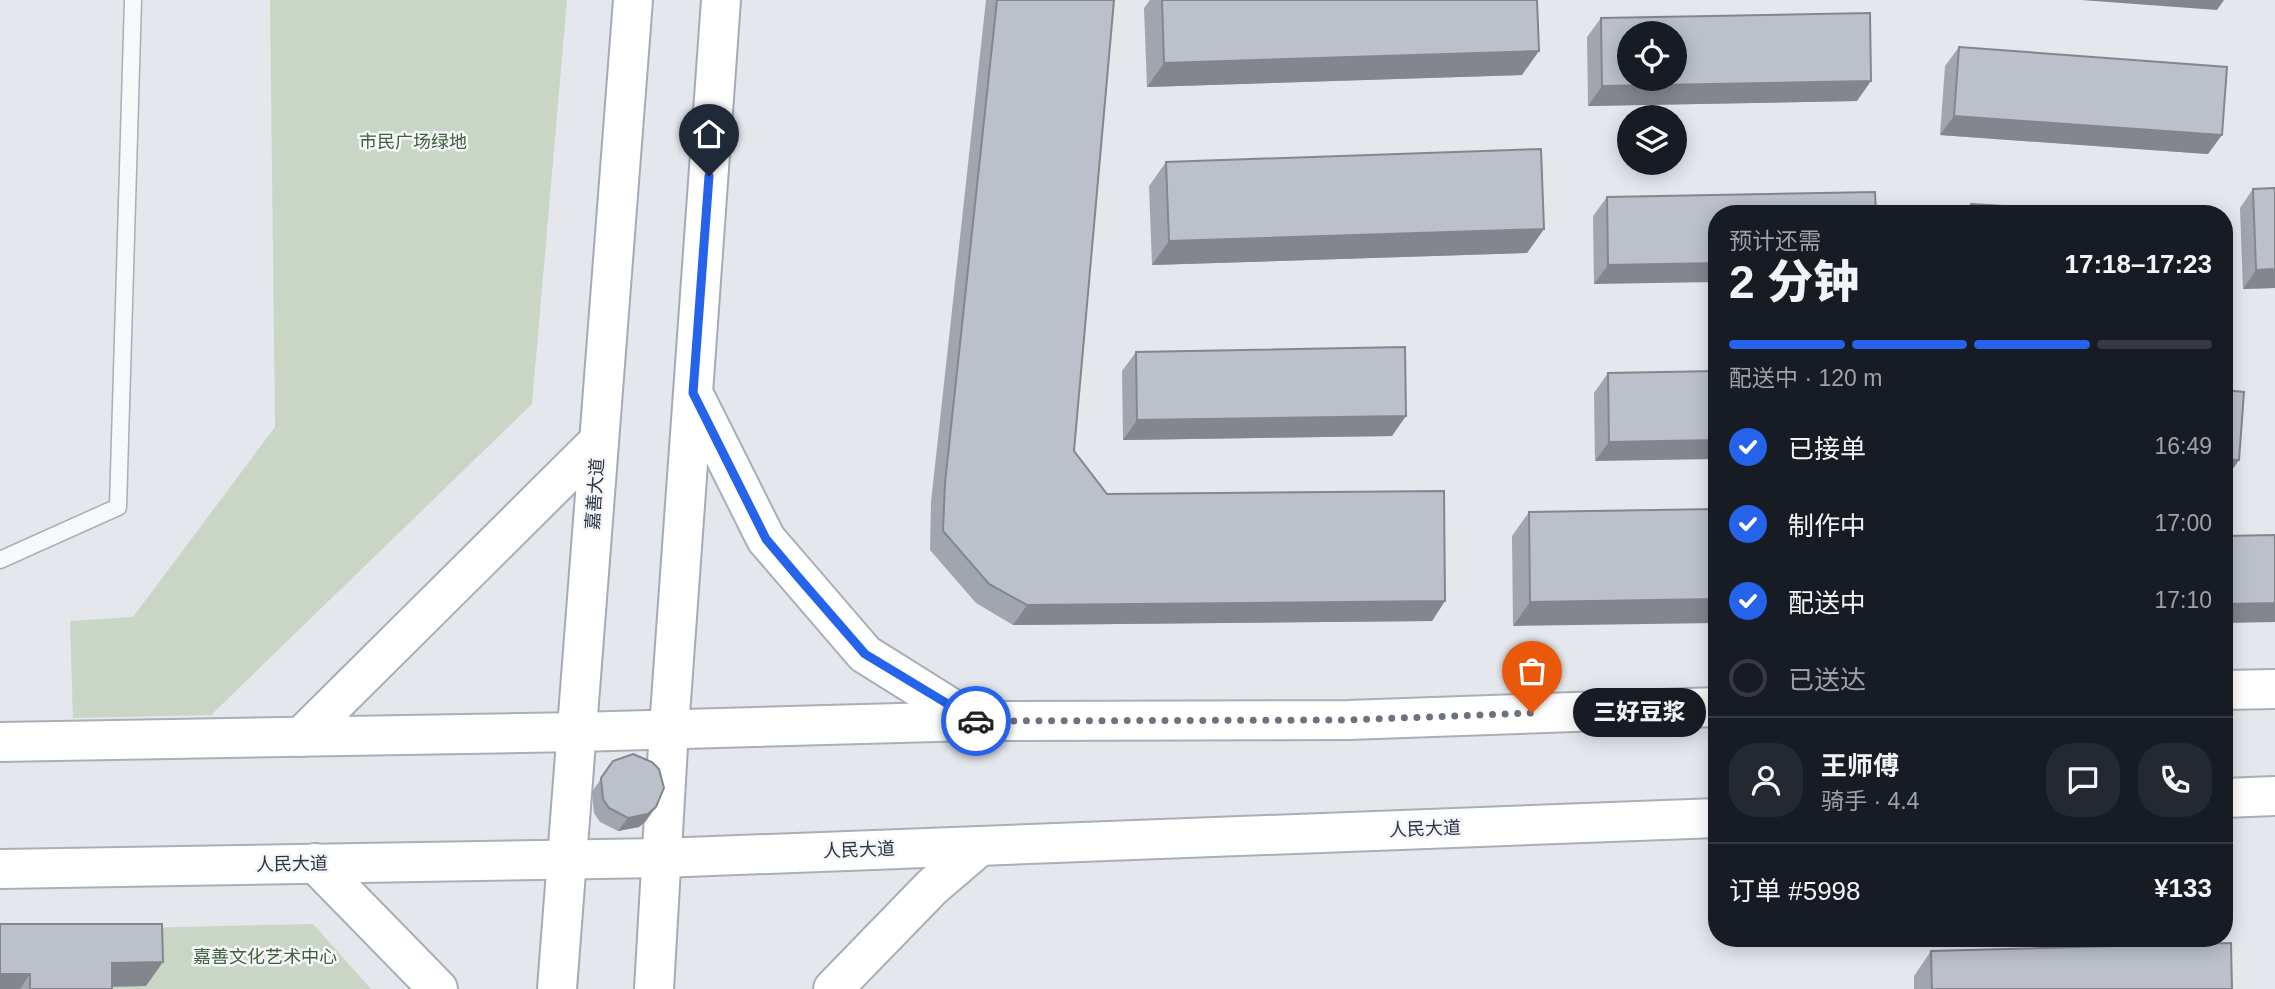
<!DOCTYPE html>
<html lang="zh">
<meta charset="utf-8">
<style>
body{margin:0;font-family:Arial,"Noto Sans SC",sans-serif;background:#242831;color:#f1f3f6;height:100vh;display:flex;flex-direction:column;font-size:26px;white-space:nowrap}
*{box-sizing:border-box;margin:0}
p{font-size:23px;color:#9ea1a6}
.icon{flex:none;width:38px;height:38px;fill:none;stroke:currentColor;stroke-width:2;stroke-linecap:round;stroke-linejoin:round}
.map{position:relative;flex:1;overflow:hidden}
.side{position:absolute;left:1708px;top:205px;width:525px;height:742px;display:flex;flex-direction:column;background:#171b24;border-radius:28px;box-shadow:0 4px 18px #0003}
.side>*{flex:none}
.buttons{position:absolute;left:1617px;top:21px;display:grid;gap:14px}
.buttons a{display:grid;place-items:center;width:70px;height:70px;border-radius:50%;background:#171b24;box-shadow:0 4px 18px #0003;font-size:35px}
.pin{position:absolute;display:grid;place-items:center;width:60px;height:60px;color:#fff;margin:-72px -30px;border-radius:50% 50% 50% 0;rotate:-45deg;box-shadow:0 0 7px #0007}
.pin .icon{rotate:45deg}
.courier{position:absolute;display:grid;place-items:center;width:70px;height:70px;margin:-35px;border:5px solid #2563eb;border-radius:50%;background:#fff;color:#222;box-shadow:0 2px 9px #0007}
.bubble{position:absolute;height:49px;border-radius:24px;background:#171b24;box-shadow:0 4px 18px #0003;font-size:23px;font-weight:800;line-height:49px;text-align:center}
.summary em{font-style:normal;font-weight:800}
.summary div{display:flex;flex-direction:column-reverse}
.summary{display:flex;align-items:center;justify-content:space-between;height:119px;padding:0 21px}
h1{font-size:46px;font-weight:800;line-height:52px}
.bar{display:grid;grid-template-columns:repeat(4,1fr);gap:10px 7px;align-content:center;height:84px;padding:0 21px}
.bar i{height:9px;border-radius:5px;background:#363941}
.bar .active{background:#2563eb}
.bar p{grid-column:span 4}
.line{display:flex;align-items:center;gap:18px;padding:0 21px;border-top:2px solid #363941}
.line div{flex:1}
.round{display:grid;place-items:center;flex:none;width:74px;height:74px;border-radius:28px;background:#242831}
ol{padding:0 21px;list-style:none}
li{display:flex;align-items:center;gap:21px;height:77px}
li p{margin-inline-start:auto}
li .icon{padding:7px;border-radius:50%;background:#2563eb;color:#fff;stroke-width:4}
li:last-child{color:#9ea1a6}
li i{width:38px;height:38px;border:4px solid #363941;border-radius:50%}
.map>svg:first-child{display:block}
.green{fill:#c9d6c5}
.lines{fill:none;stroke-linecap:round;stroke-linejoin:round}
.lane-casing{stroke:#a9aeb7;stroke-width:19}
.secondary-casing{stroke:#a9aeb7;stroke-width:42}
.primary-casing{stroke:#a3abb8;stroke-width:42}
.lane{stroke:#f7f8fa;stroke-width:16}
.secondary{stroke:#fff;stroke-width:38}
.primary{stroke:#fff;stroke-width:38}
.wall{fill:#a1a5ae}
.shaded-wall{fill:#83868d}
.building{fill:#bbc0ca;stroke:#83868d;stroke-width:2;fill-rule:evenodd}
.done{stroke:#6c737f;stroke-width:7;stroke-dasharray:0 12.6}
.route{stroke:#2563eb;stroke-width:9}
.labels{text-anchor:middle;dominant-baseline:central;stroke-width:5;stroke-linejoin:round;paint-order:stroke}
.park-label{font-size:18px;fill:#3f6138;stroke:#f4f6f9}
.street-label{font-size:18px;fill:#2b3445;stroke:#f4f6f9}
</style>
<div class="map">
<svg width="2275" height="989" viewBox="0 0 2275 989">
<rect width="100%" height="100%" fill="#e4e7ec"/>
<g class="green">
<path d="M270,0H567L532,404L211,715L73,718L70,621L133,617L275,427Z"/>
<path d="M313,924L371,989H0V931Z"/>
</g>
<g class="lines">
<g class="lane-casing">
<path id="lane" d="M0,560L118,507L133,0"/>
</g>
<g class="secondary-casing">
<g id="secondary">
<path d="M693,393L766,539L865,654L972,721"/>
<path d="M2224,690L2275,689"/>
<path d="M301,737L599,441"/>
<path d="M0,742L577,732L972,721L1348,720L1717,707"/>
<path d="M2224,798L2275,796"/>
<path d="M315,863L438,989"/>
<path d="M0,869L661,858L1717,818"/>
<path d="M833,989L932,887L980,846"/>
</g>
</g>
<g class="primary-casing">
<g id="primary">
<path d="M557,989L633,0"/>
<path d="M654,989L669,729L721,0"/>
</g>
</g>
<use href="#lane" class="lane"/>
<use href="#secondary" class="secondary"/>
<use href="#primary" class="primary"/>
</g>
<g class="wall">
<path d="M986,0H1114L1074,451L1107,494L1445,601L1432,621L1013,625L976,603L930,550L931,502Z"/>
<path d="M1150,0H1162L1522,75L1147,87L1144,8Z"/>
<path d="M1601,18L1857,101L1588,106L1587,37Z"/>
<path d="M1959,47L2208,154L1940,135L1945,66Z"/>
<path d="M1166,162L1544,229L1527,253L1152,265L1149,186Z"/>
<path d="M2275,188V288L2243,289L2240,208L2253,189Z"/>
<path d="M1607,197L1876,214L1594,284L1593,216Z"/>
<path d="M1971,204L2138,214H1964Z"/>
<path d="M1136,352L1392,436L1123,440L1122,371Z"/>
<path d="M1717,371L1595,461L1594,393L1608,373Z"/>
<path d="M1717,509L1513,626L1512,536L1529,512Z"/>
<path d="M613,761L646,821L639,827L618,831L600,822L594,813L592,792Z"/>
<path d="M0,924L146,986L112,987V989H0Z"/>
<path d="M1931,951L2232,989H1914V976Z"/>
</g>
<g class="shaded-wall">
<path d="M2081,0H2224L2217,10Z"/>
<path d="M1539,51L1522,75L1147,87L1164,63Z"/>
<path d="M1871,81L1857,101L1588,106L1602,86Z"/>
<path d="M1954,116L2222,135L2208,154L1940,135Z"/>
<path d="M1544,229L1527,253L1152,265L1169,241Z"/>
<path d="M1717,263V282L1594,284L1608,265Z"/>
<path d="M2275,269V288L2243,289L2256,270Z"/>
<path d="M1406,416L1392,436L1123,440L1137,420Z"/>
<path d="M1717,440V459L1595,461L1609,442Z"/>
<path d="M2224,459L2239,460L2226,479H2224Z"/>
<path d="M1717,599V623L1513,626L1530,602Z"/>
<path d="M1445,601L1432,621L1013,625L1027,605Z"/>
<path d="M2275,603V622L2224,623V604Z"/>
<path d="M656,807L646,821L639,827L618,831L628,818Z"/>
<path d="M163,962L146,986L95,987L112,963Z"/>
<path d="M0,974H30L20,989H0Z"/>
</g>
<g class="building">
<path d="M997,0H1114L1074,451L1107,494L1444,491L1445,601L1027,605L989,584L943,531L945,483Z"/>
<path d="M1162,0H1537L1539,51L1164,63Z"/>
<path d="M1870,13L1871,81L1602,86L1601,18ZM1629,33H1675V79H1629Z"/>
<path d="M1959,47L2227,67L2222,135L1954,116Z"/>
<path d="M1541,149L1544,229L1169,241L1166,162Z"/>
<path d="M2275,188V269L2256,270L2253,189Z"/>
<path d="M1875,192L1876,214H1717V263L1608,265L1607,197Z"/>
<path d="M1971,204L2138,214H1971Z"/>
<path d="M1405,347L1406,416L1137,420L1136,352Z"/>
<path d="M1717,371V440L1609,442L1608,373Z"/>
<path d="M2224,390L2244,392L2239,460L2224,459Z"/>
<path d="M1717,509V599L1530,602L1529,512Z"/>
<path d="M2275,535V603L2224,604V536Z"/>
<path d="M633,754L652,762L659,769L664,788L656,807L648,814L628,818L609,808L603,799L601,778L613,761Z"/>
<path d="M0,924H162L163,962L112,963V989H30V974H0Z"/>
<path d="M2231,943L2232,989H1932L1931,951Z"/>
</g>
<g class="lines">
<path class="done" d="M976,721L1348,720L1532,713"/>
<path class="route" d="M709,176L693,393L766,539L799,578L865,654L976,721"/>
</g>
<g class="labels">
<g class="park-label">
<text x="413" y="142">市民广场绿地</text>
<text x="265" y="957">嘉善文化艺术中心</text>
</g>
<g class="street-label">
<text transform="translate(595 494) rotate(-86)">嘉善大道</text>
<text transform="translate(1425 829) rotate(-2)">人民大道</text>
<text transform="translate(859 850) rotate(-2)">人民大道</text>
<text transform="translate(292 864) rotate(-1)">人民大道</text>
</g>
</g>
</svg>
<div class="buttons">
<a><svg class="icon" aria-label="locate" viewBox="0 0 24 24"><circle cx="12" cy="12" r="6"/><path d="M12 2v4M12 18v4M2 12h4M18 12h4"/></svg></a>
<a><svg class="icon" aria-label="layers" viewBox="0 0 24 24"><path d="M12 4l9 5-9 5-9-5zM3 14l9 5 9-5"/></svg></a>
</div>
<div class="pin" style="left:1532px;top:713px;background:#ea580c"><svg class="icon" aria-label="bag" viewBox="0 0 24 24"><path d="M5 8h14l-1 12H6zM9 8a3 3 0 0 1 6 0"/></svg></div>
<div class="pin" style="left:709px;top:176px;background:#1f2937"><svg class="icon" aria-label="home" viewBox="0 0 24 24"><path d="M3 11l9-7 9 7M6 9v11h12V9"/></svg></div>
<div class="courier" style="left:976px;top:721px"><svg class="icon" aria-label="car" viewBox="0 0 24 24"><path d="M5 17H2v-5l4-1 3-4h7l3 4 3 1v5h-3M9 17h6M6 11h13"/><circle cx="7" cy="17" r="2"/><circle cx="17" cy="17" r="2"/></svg></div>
<div class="bubble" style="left:1573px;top:688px;width:133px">三好豆浆</div>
<section class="side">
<div class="summary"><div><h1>2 分钟</h1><p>预计还需</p></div><em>17:18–17:23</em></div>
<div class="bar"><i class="active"></i><i class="active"></i><i class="active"></i><i></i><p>配送中 · 120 m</p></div>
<ol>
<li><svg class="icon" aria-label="check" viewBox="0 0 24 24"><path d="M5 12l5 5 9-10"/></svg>已接单<p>16:49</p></li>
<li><svg class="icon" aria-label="check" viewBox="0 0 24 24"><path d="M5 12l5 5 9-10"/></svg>制作中<p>17:00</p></li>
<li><svg class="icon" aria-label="check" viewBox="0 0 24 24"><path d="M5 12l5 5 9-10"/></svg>配送中<p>17:10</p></li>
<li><i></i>已送达</li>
</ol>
<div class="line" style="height:126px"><a class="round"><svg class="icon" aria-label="person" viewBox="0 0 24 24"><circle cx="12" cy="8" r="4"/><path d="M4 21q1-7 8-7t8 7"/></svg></a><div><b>王师傅</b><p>骑手 · 4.4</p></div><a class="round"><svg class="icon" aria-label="chat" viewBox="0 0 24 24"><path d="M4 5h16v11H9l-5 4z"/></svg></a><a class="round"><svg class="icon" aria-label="phone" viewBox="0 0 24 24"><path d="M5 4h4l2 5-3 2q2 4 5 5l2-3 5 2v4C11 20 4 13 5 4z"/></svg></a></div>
<div class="line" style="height:91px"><div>订单 #5998</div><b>¥133</b></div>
</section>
</div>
